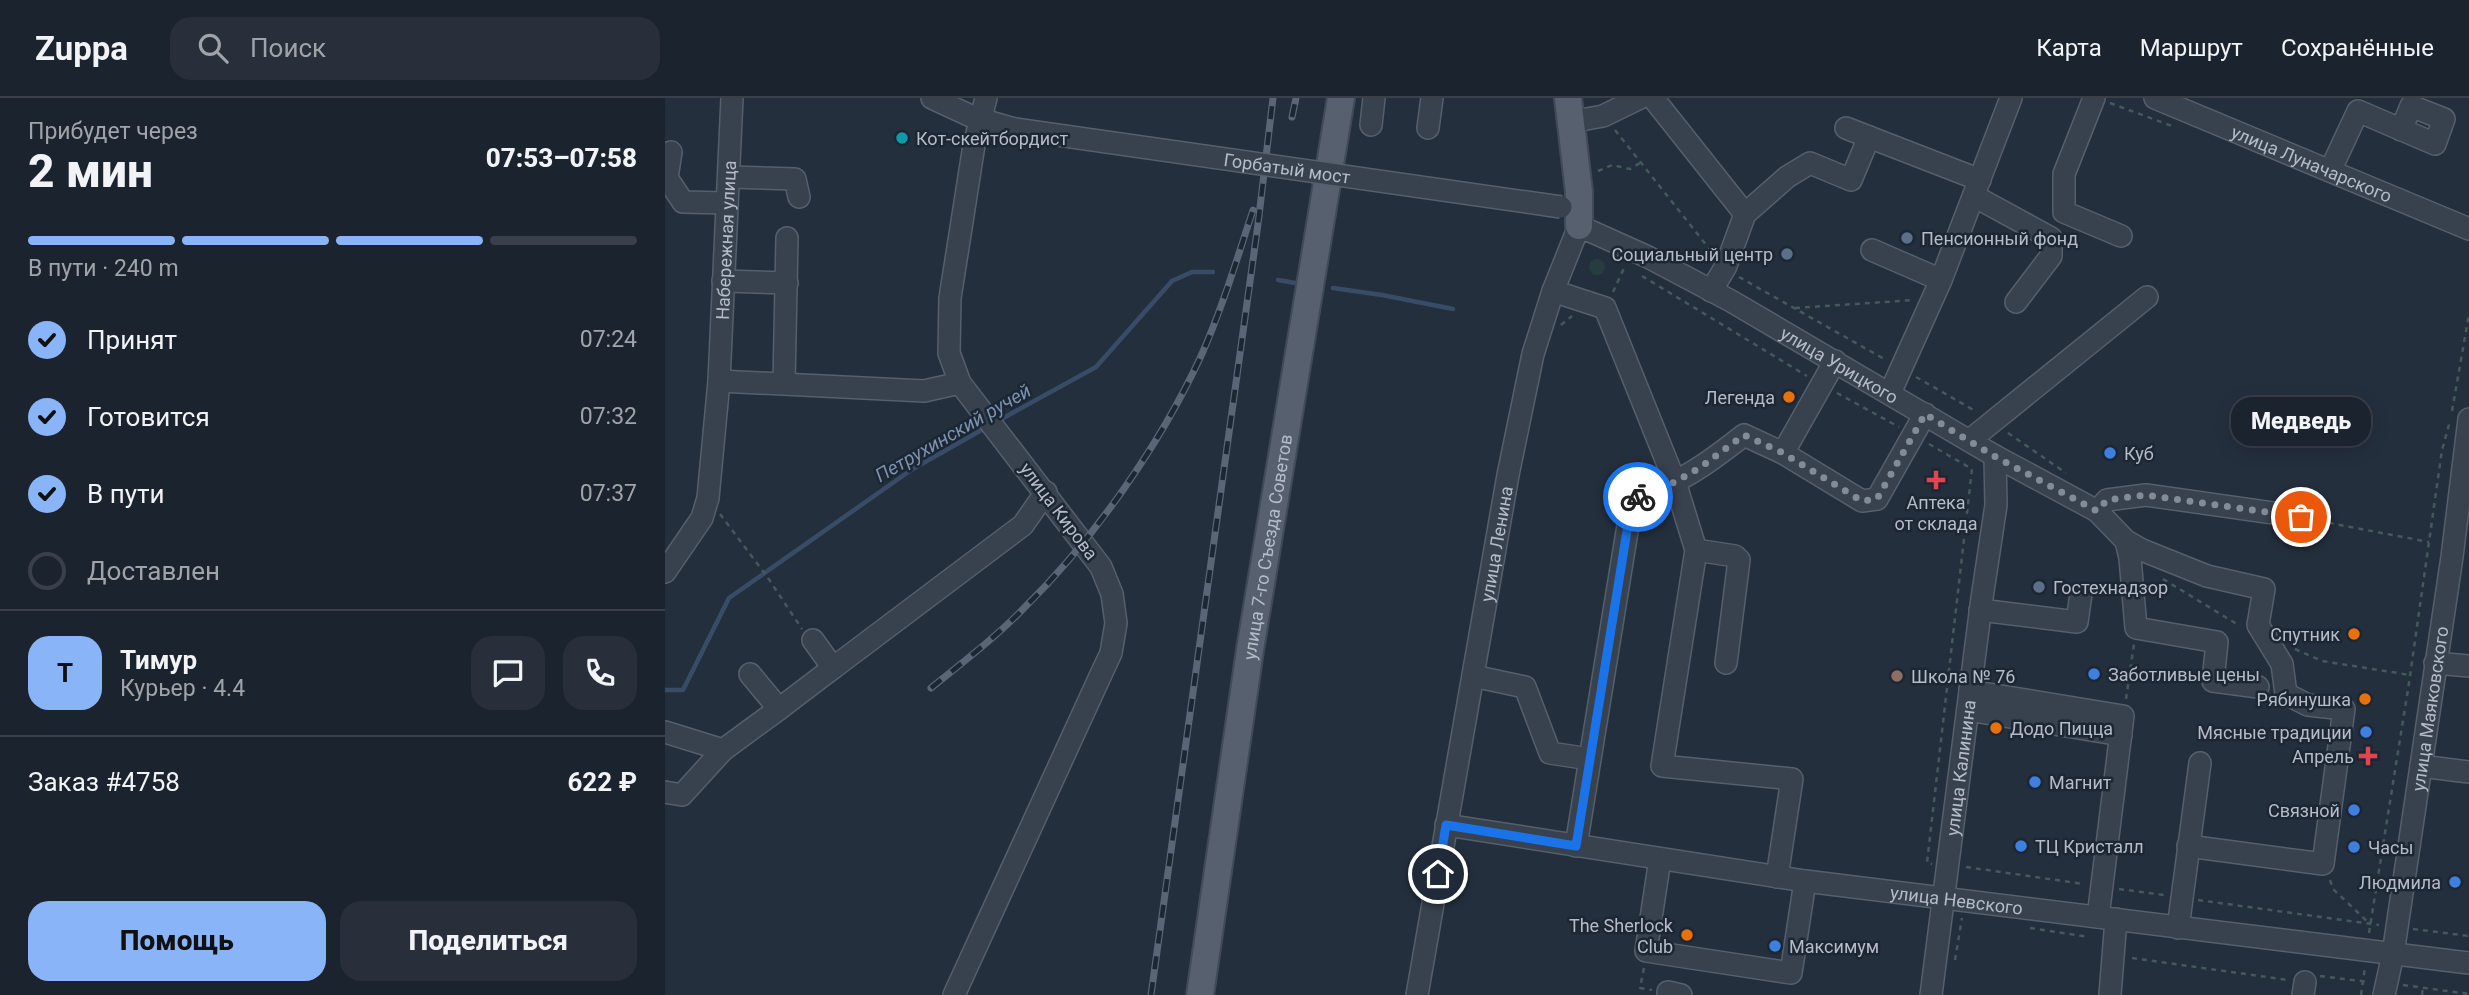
<!DOCTYPE html>
<html lang="ru">
<meta charset="utf-8">
<style>
body{margin:0;font-family:Roboto,sans-serif;background:#282f3a;color:#f1f3f6;height:100vh;display:flex;flex-direction:column;font-size:26px;white-space:nowrap}
*{box-sizing:border-box;margin:0}
p{font-size:23px;color:#a0a4aa}
.icon{flex:none;width:38px;height:38px;fill:none;stroke:currentColor;stroke-width:2;stroke-linecap:round;stroke-linejoin:round}
.map{position:relative;flex:1;overflow:hidden}
.panel{display:flex;flex-direction:column;background:#1b232e;width:665px}
.panel>*{flex:none}
.pin{position:absolute;display:grid;place-items:center;width:60px;height:60px;color:#fff;margin:-30px;border:4px solid #fff;border-radius:50%;box-shadow:0 2px 7px #0007}
.courier{position:absolute;display:grid;place-items:center;width:70px;height:70px;margin:-35px;border:5px solid #1a73e8;border-radius:50%;background:#fff;color:#222;box-shadow:0 2px 9px #0007}
.bubble{position:absolute;height:49px;border-radius:21px;background:#1b232e;box-shadow:0 4px 18px #0003,0 0 0 2px #39404a;font-size:23px;font-weight:800;line-height:49px;text-align:center}
.overview em{font-style:normal;font-weight:800}
.overview div{display:flex;flex-direction:column-reverse}
.overview{display:flex;align-items:center;justify-content:space-between;height:119px;padding:0 28px}
h1{font-size:46px;font-weight:800;line-height:52px}
.bar{display:grid;grid-template-columns:repeat(4,1fr);gap:10px 7px;align-content:center;height:84px;padding:0 28px}
.bar i{height:9px;border-radius:5px;background:#39404a}
.bar .on{background:#8ab4f8}
.bar p{grid-column:span 4}
.line{display:flex;align-items:center;gap:18px;padding:0 28px;border-top:2px solid #39404a}
.line div{flex:1}
.round{display:grid;place-items:center;flex:none;width:74px;height:74px;border-radius:21px;background:#282f3a}
ol{padding:0 28px;list-style:none}
li{display:flex;align-items:center;gap:21px;height:77px}
li p{margin-inline-start:auto}
li .icon{padding:7px;border-radius:50%;background:#8ab4f8;color:#111;stroke-width:4}
li:last-child{color:#a0a4aa}
li i{width:38px;height:38px;border:4px solid #39404a;border-radius:50%}
.action{display:flex;gap:14px;margin-top:auto;padding:14px 28px}
.action a{flex:1;height:80px;border-radius:21px;background:#8ab4f8;color:#111;font-size:28px;font-weight:800;line-height:80px;text-align:center}
.action a+a{background:#282f3a;color:#f1f3f6}
header{display:flex;align-items:center;gap:42px;box-sizing:border-box;height:98px;padding:0 35px;background:#1b232e;border-bottom:2px solid #39404a}
header strong{font-size:33px}
nav{display:flex;gap:38px;margin-inline-start:auto;font-size:24px}
.search{width:490px;height:63px;background:#282f3a;display:flex;align-items:center;gap:18px;box-sizing:border-box;padding:0 24px;border-radius:21px;color:#a0a4aa;font-size:26px}
main{display:flex;flex:1;min-height:0}
.map>svg:first-child{display:block}
.green{fill:#263c3f}
.lines{fill:none;stroke-linecap:round;stroke-linejoin:round}
.stream{stroke:#394c67;stroke-width:4.5}
.minor-casing{stroke:#565f6c;stroke-width:24}
.major-casing{stroke:#414a57;stroke-width:30}
.path{stroke:#44595c;stroke-width:2.5;stroke-dasharray:5 5;stroke-linecap:butt}
.minor{stroke:#38414e;stroke-width:21}
.major{stroke:#56606e;stroke-width:26}
.rail-casing{stroke:#5a6575;stroke-width:7}
.rail{stroke:#1d2633;stroke-width:4.5;stroke-dasharray:13;stroke-linecap:butt}
.minor-bridge-casing{stroke:#565f6c;stroke-width:24;stroke-linecap:butt}
.minor-bridge{stroke:#38414e;stroke-width:21}
.done{stroke:#828b98;stroke-width:7;stroke-dasharray:0 12.6}
.route{stroke:#1a73e8;stroke-width:9}
.culture-dot{fill:#0f9aa8;stroke:#1d2633;stroke-width:2.5}
.service-dot{fill:#5c6f8a;stroke:#1d2633;stroke-width:2.5}
.food-dot{fill:#e8710a;stroke:#1d2633;stroke-width:2.5}
.shop-dot{fill:#3f7fe0;stroke:#1d2633;stroke-width:2.5}
.health-dot{fill:#e0444e;stroke:#1d2633;stroke-width:2.5}
.education-dot{fill:#8d6e63;stroke:#1d2633;stroke-width:2.5}
.labels{text-anchor:middle;dominant-baseline:central;stroke-width:5;stroke-linejoin:round;paint-order:stroke}
.poi-label{font-size:18px;fill:#b4bcc9;stroke:#1d2633;text-anchor:start}
.street-label{font-size:18px;fill:#b4bcc9;stroke:#1d2633}
.water-label{font-size:19px;font-style:italic;fill:#7c92b1;stroke:#1d2633}
</style>
<header>
<strong>Zuppa</strong>
<div class="search"><svg class="icon" aria-label="search" viewBox="0 0 24 24"><circle cx="10" cy="10" r="6"/><path d="M15 15l6 6"/></svg>Поиск</div>
<nav><a>Карта</a><a>Маршрут</a><a>Сохранённые</a></nav>
</header>
<main>
<section class="panel">
<div class="overview"><div><h1>2 мин</h1><p>Прибудет через</p></div><em>07:53–07:58</em></div>
<div class="bar"><i class="on"></i><i class="on"></i><i class="on"></i><i></i><p>В пути · 240 m</p></div>
<ol>
<li><svg class="icon" aria-label="check" viewBox="0 0 24 24"><path d="M5 12l5 5 9-10"/></svg>Принят<p>07:24</p></li>
<li><svg class="icon" aria-label="check" viewBox="0 0 24 24"><path d="M5 12l5 5 9-10"/></svg>Готовится<p>07:32</p></li>
<li><svg class="icon" aria-label="check" viewBox="0 0 24 24"><path d="M5 12l5 5 9-10"/></svg>В пути<p>07:37</p></li>
<li><i></i>Доставлен</li>
</ol>
<div class="line" style="height:126px"><b class="round" style="background:#8ab4f8;color:#111">Т</b><div><b>Тимур</b><p>Курьер · 4.4</p></div><a class="round"><svg class="icon" aria-label="chat" viewBox="0 0 24 24"><path d="M4 5h16v11H9l-5 4z"/></svg></a><a class="round"><svg class="icon" aria-label="phone" viewBox="0 0 24 24"><path d="M5 4h4l2 5-3 2q2 4 5 5l2-3 5 2v4C11 20 4 13 5 4z"/></svg></a></div>
<div class="line" style="height:91px"><div>Заказ #4758</div><b>622 ₽</b></div>
<div class="action"><a>Помощь</a><a>Поделиться</a></div>
</section>
<div class="map">
<svg width="1804" height="897" viewBox="0 0 1804 897">
<rect width="100%" height="100%" fill="#242f3e"/>
<circle class="green" cx="932" cy="169" r="8"/>
<g class="lines">
<g class="stream">
<path d="M613,182L630,185"/>
<path d="M668,190L717,197L788,211"/>
<path d="M331,324L431,269L507,183L527,174H548"/>
<path d="M0,592H18L64,500L246,372L320,330"/>
</g>
<g class="minor-casing">
<g id="minor">
<path d="M267,0L308,19L350,31"/>
<path d="M988,0L1080,116"/>
<path d="M1429,0L1399,76V114L1456,138"/>
<path id="s1" d="M1490,0L1804,131"/>
<path d="M905,24L938,18L975,0"/>
<path d="M706,27L709,0"/>
<path d="M763,30L767,0"/>
<path d="M1181,30L1204,39"/>
<path d="M6,54L2,80L18,104L61,105"/>
<path d="M1665,73L1693,13L1770,46L1779,21L1746,8L1736,32"/>
<path d="M64,79L130,81L134,99"/>
<path d="M1309,98L1386,140V158L1351,204"/>
<path d="M1207,152L1276,182"/>
<path d="M58,183L122,185"/>
<path d="M888,193L940,210L1010,384L1031,452L997,668L1127,681L1112,779"/>
<path d="M1046,193L1061,168L1080,116L1122,79L1145,65L1186,82L1204,39L1315,82"/>
<path d="M54,283L259,293L295,285"/>
<path d="M119,285L122,140"/>
<path d="M1225,295L1276,182L1346,0"/>
<path d="M1305,342L1482,199"/>
<path d="M1118,355L1170,263"/>
<path d="M1432,413L1442,402L1481,397L1636,419"/>
<path d="M1461,443L1465,460L1471,530L1552,544L1548,583L1593,589"/>
<path d="M1031,452L1070,458L1074,462L1061,565"/>
<path id="s2" d="M0,474L37,420L43,400L54,283L67,0"/>
<path d="M1315,512L1412,524L1416,496"/>
<path d="M148,542L168,570L358,427L381,394"/>
<path d="M1770,565L1804,568"/>
<path d="M85,576L114,611L168,570"/>
<path d="M808,578L860,589L885,655L925,661L911,748"/>
<path d="M1305,593L1458,618L1433,819"/>
<path d="M1303,612L1456,637"/>
<path d="M0,634L58,652L114,611"/>
<path d="M925,661L966,409C972,397 983,395 994,391C1026,378 1052,358 1079,337L1118,355L1197,403L1212,401L1260,316"/>
<path d="M1756,668L1804,674"/>
<path d="M0,694L17,697L58,652"/>
<path id="s3" d="M781,727L1140,783L1804,865"/>
<path d="M995,761L981,853L1126,875L1140,783"/>
<path d="M1513,830L1535,665"/>
<path d="M1003,894L1016,897"/>
<path d="M289,897L438,572L446,555L451,525L447,496L436,469L295,285L284,255L285,200L309,47L321,0"/>
<path id="s4" d="M752,897L843,377L868,256L888,193L914,128L983,159L1066,203L1330,358L1432,413L1461,443L1477,452L1542,478L1599,491L1593,527L1617,566L1621,596L1643,607L1679,611L1658,766L1523,748"/>
<path id="s5" d="M1266,897L1317,500L1331,407L1330,358"/>
<path d="M1445,897L1451,821"/>
<path d="M1638,897L1640,884"/>
<path id="s6" d="M1719,897L1728,856L1787,459L1804,321"/>
</g>
</g>
<g class="major-casing">
<g id="major">
<path d="M903,0L914,94V128"/>
<path id="s7" d="M535,897L585,552L676,0"/>
</g>
</g>
<g class="path">
<path d="M1445,5L1507,28"/>
<path d="M950,32L1046,153"/>
<path d="M933,73L947,67L965,71L975,65"/>
<path d="M977,178L1142,278"/>
<path d="M1074,179L1221,262"/>
<path d="M948,194L960,168"/>
<path d="M1130,210L1249,202"/>
<path d="M896,227L907,218"/>
<path d="M1251,279L1312,314"/>
<path d="M1172,295L1234,329"/>
<path d="M1787,313L1804,216"/>
<path d="M1343,335L1401,375"/>
<path d="M1264,346L1307,371L1262,765L1267,766"/>
<path d="M55,416L103,480L137,531"/>
<path d="M1654,423L1764,444"/>
<path d="M1498,481L1575,528"/>
<path d="M1630,551L1657,563L1745,577"/>
<path d="M1461,601L1469,546"/>
<path d="M1301,769L1419,786"/>
<path d="M1665,782L1668,791L1705,826"/>
<path d="M1454,791L1499,797"/>
<path d="M1533,802L1714,827"/>
<path d="M1365,830L1424,839"/>
<path d="M1748,831L1804,838"/>
<path d="M1704,835L1744,585L1777,352L1785,323"/>
<path d="M1467,860L1623,882"/>
<path d="M1290,862L1297,820"/>
<path d="M979,870L975,890L987,892"/>
<path d="M1655,878L1704,884"/>
<path d="M1738,887L1804,896"/>
<path d="M1696,897L1700,869"/>
<path d="M1757,897L1758,889"/>
</g>
<use href="#minor" class="minor"/>
<use href="#major" class="major"/>
<g class="rail-casing">
<g id="rail">
<path d="M627,19L631,0"/>
<path d="M266,590C298,564 331,539 359,510C429,441 495,347 536,258C557,211 572,161 588,112"/>
<path d="M486,897L593,126L608,0"/>
</g>
</g>
<use href="#rail" class="rail"/>
<g class="minor-bridge-casing">
<g id="minor-bridge">
<path id="s8" d="M350,31L896,109"/>
</g>
</g>
<use href="#minor-bridge" class="minor-bridge"/>
</g>
<g class="lines">
<path class="done" d="M973,399L1010,384L1036,369L1079,337L1118,355L1197,403L1212,401L1260,316L1329,358L1432,413L1442,402L1481,397L1636,419"/>
<path class="route" d="M773,776L781,727L911,748L966,408L973,399"/>
</g>
<circle class="culture-dot" cx="237" cy="40" r="7"/>
<g class="service-dot">
<circle cx="1242" cy="140" r="7"/>
<circle cx="1122" cy="156" r="7"/>
<circle cx="1374" cy="489" r="7"/>
</g>
<g class="food-dot">
<circle cx="1124" cy="299" r="7"/>
<circle cx="1689" cy="536" r="7"/>
<circle cx="1700" cy="601" r="7"/>
<circle cx="1331" cy="630" r="7"/>
<circle cx="1022" cy="837" r="7"/>
</g>
<g class="shop-dot">
<circle cx="1445" cy="355" r="7"/>
<circle cx="1429" cy="576" r="7"/>
<circle cx="1701" cy="634" r="7"/>
<circle cx="1370" cy="684" r="7"/>
<circle cx="1689" cy="712" r="7"/>
<circle cx="1356" cy="748" r="7"/>
<circle cx="1689" cy="749" r="7"/>
<circle cx="1790" cy="784" r="7"/>
<circle cx="1110" cy="848" r="7"/>
</g>
<g class="health-dot">
<path d="M1267.5 371.5h7v7h7v7h-7v7h-7v-7h-7v-7h7z"/>
<path d="M1699.5 647.5h7v7h7v7h-7v7h-7v-7h-7v-7h7z"/>
</g>
<circle class="education-dot" cx="1232" cy="578" r="7"/>
<g class="labels">
<g class="poi-label">
<text x="251" y="40">Кот-скейтбордист</text>
<text x="1256" y="140">Пенсионный фонд</text>
<text x="1108" y="156" text-anchor="end">Социальный центр</text>
<text x="1110" y="299" text-anchor="end">Легенда</text>
<text x="1459" y="355">Куб</text>
<text x="1271" y="404" text-anchor="middle">Аптека<tspan x="1271" dy="21">от склада</tspan></text>
<text x="1388" y="489">Гостехнадзор</text>
<text x="1675" y="536" text-anchor="end">Спутник</text>
<text x="1443" y="576">Заботливые цены</text>
<text x="1246" y="578">Школа № 76</text>
<text x="1686" y="601" text-anchor="end">Рябинушка</text>
<text x="1345" y="630">Додо Пицца</text>
<text x="1687" y="634" text-anchor="end">Мясные традиции</text>
<text x="1689" y="658" text-anchor="end">Апрель</text>
<text x="1384" y="684">Магнит</text>
<text x="1675" y="712" text-anchor="end">Связной</text>
<text x="1370" y="748">ТЦ Кристалл</text>
<text x="1703" y="749">Часы</text>
<text x="1776" y="784" text-anchor="end">Людмила</text>
<text x="1008" y="827" text-anchor="end">The Sherlock<tspan x="1008" dy="21">Club</tspan></text>
<text x="1124" y="848">Максимум</text>
</g>
<g class="street-label">
<text stroke="none"><textPath href="#s1" startOffset="170">улица Луначарского</textPath></text>
<text stroke="none"><textPath href="#s8" startOffset="275">Горбатый мост</textPath></text>
<text stroke="none"><textPath href="#s2" startOffset="345">Набережная улица</textPath></text>
<text stroke="none"><textPath href="#s4" startOffset="1083">улица Урицкого</textPath></text>
<text transform="translate(394 413) rotate(53)">улица Кирова</text>
<text stroke="none"><textPath href="#s4" startOffset="458">улица Ленина</textPath></text>
<text stroke="none"><textPath href="#s7" startOffset="453">улица 7-го Съезда Советов</textPath></text>
<text stroke="none"><textPath href="#s6" startOffset="290">улица Маяковского</textPath></text>
<text stroke="none"><textPath href="#s5" startOffset="229">улица Калинина</textPath></text>
<text stroke="none"><textPath href="#s3" startOffset="516">улица Невского</textPath></text>
</g>
<g class="water-label">
<text transform="translate(288 335) rotate(-30)">Петрухинский ручей</text>
</g>
</g>
</svg>
<div class="pin" style="left:1636px;top:419px;background:#ea580c"><svg class="icon" aria-label="bag" viewBox="0 0 24 24"><path d="M5 8h14l-1 12H6zM9 8a3 3 0 0 1 6 0"/></svg></div>
<div class="pin" style="left:773px;top:776px;background:#1f2937"><svg class="icon" aria-label="home" viewBox="0 0 24 24"><path d="M3 11l9-7 9 7M6 9v11h12V9"/></svg></div>
<div class="courier" style="left:973px;top:399px"><svg class="icon" aria-label="bike" viewBox="0 0 24 24"><circle cx="6" cy="16" r="4"/><circle cx="18" cy="16" r="4"/><path d="M6 16l4-8h5l3 8M10 8l3 8H6M13 5h3"/></svg></div>
<div class="bubble" style="left:1566px;top:299px;width:140px">Медведь</div>
</div>
</main>
